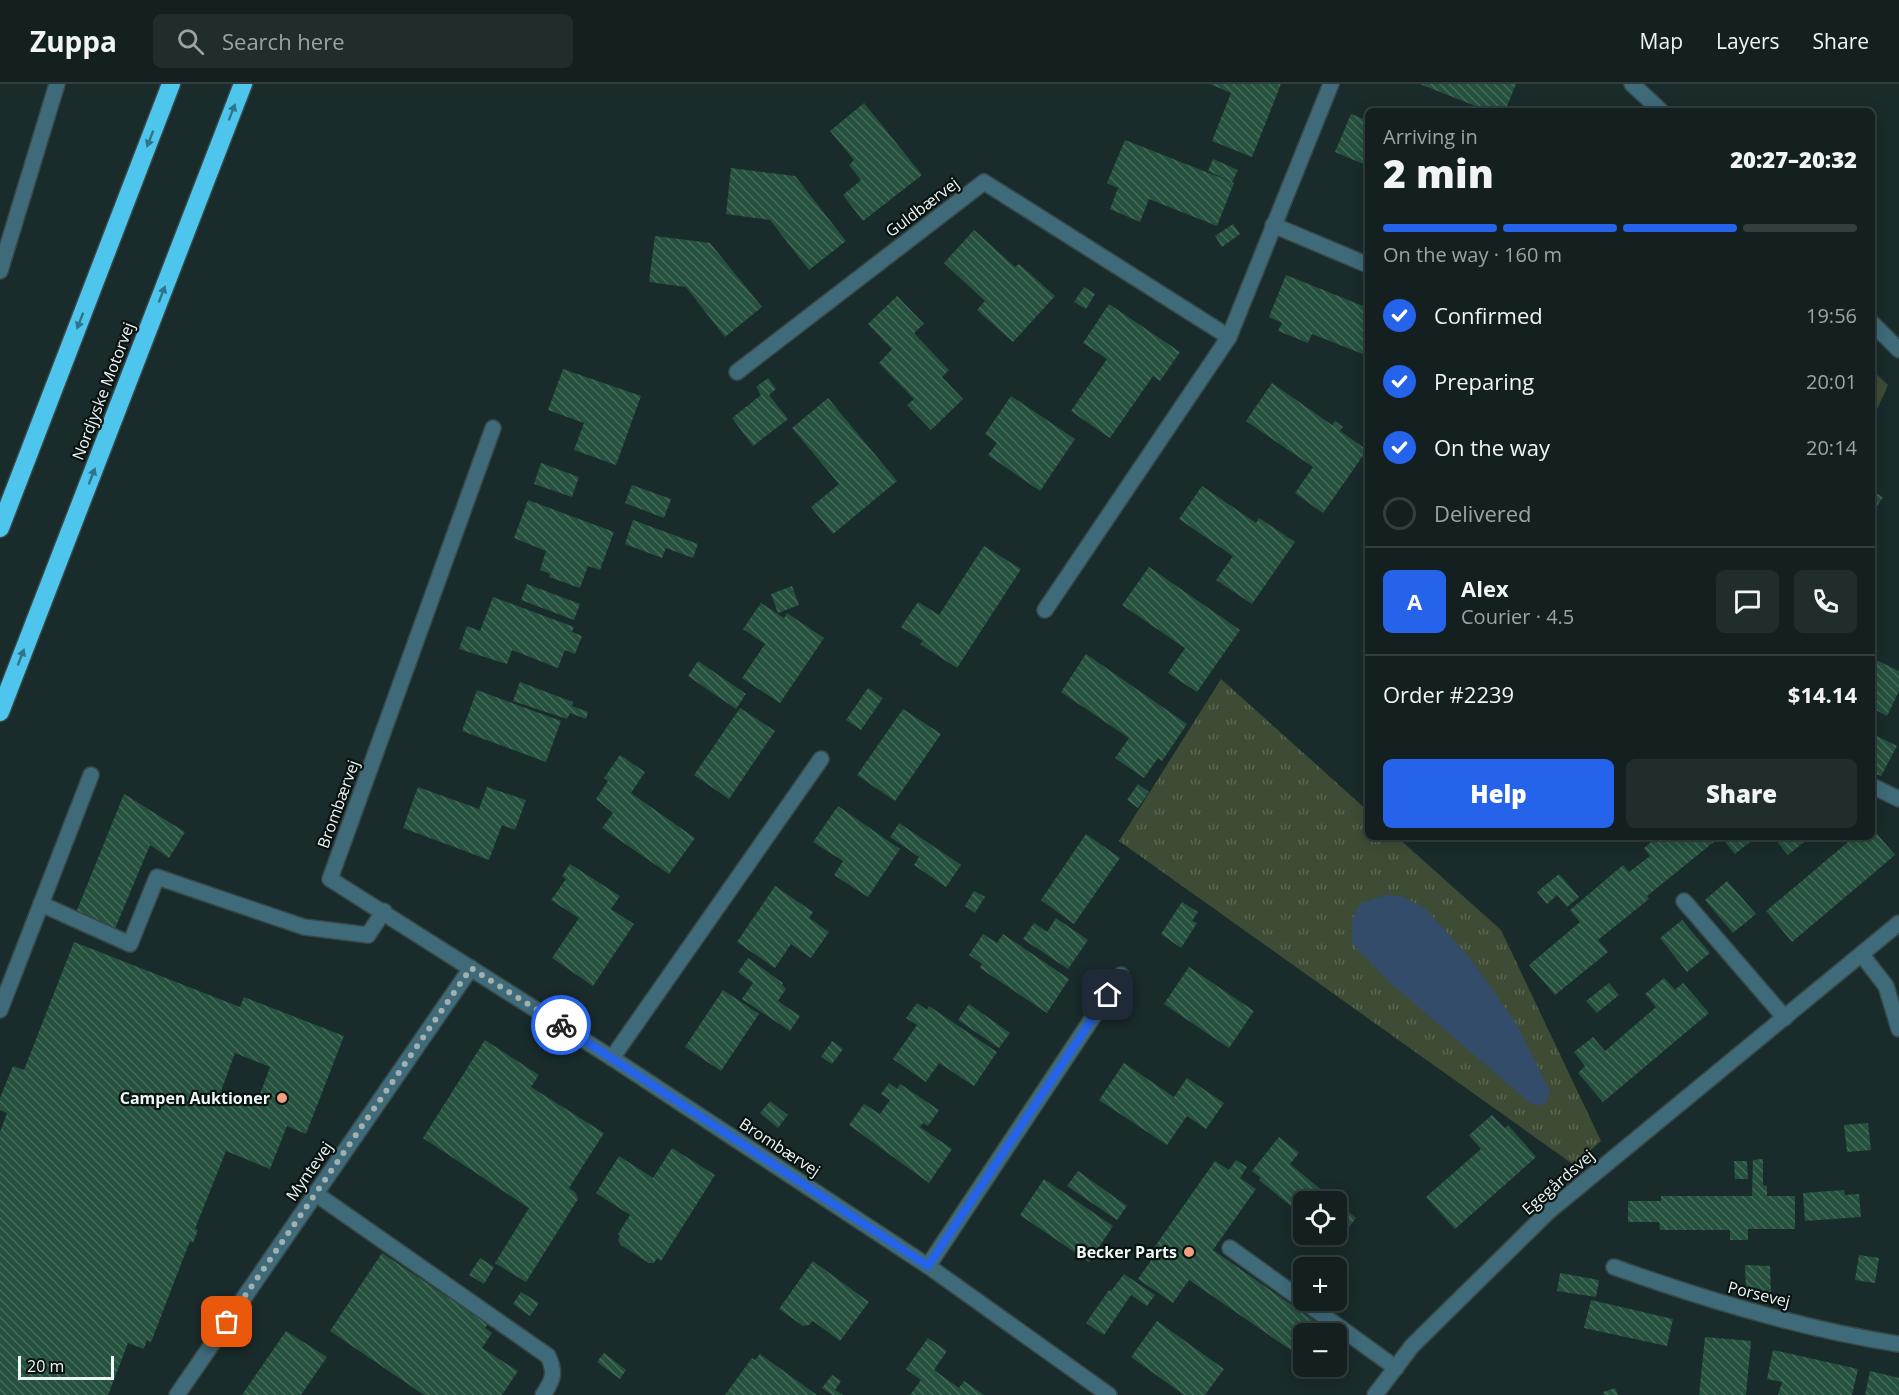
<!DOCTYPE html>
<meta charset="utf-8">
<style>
body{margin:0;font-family:"Open Sans",sans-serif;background:#212d2d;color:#f1f3f6;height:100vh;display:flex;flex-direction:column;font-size:22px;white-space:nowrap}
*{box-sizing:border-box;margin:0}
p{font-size:20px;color:#9da3a5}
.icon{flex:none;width:33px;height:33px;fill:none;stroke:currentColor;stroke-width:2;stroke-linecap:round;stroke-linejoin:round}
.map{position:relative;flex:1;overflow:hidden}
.panel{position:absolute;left:1365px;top:24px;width:510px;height:732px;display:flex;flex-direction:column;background:#142020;border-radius:9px;box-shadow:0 3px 15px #0003,0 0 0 2px #333e3e}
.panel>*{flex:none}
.controls{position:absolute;left:1293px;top:1107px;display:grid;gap:12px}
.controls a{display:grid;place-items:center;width:54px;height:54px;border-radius:9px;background:#142020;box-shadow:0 3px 15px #0003,0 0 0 2px #333e3e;font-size:30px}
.scale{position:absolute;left:18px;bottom:15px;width:96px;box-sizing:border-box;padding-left:6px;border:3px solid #ecf7f6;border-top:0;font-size:16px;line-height:21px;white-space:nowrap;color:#ecf7f6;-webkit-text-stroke:4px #0a1212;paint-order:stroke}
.pin{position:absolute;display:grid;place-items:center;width:51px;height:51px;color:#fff;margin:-26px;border-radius:12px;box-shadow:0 3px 9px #0006}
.courier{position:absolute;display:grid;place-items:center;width:60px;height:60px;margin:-30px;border:4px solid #2563eb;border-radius:50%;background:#fff;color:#222;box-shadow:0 2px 8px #0007}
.overview em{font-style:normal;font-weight:800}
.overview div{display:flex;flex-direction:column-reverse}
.overview{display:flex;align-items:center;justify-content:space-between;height:102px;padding:0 18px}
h1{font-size:39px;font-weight:800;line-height:45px}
.bar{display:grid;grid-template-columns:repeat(4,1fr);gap:9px 6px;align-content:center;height:72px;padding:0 18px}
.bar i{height:8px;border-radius:4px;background:#333e3e}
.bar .selected{background:#2563eb}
.bar p{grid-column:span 4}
.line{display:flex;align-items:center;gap:15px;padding:0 18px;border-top:2px solid #333e3e}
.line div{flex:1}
.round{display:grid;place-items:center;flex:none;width:63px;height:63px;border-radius:9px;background:#212d2d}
ol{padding:0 18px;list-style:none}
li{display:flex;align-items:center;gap:18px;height:66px}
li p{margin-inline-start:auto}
li .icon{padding:6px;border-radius:50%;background:#2563eb;color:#fff;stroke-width:4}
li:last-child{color:#9da3a5}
li i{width:33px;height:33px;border:3px solid #333e3e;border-radius:50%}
.action{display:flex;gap:12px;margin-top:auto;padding:12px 18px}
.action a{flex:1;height:69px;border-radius:9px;background:#2563eb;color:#fff;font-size:24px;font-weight:800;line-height:69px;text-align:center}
.action a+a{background:#212d2d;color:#f1f3f6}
header{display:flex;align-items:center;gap:36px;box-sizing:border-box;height:84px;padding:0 30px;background:#142020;border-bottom:2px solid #333e3e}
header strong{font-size:28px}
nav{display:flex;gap:33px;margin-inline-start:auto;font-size:21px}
.search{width:420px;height:54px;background:#212d2d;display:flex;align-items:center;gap:15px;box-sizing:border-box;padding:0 21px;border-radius:9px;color:#9da3a5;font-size:22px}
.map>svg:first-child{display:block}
.forest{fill:url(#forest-firs)}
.park{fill:url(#park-tufts)}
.water{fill:#334c6a}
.building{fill:url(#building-back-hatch);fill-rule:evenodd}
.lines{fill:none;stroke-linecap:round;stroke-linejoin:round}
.minor-casing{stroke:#374847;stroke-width:18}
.highway-casing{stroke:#374847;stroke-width:21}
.minor{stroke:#3f6a7a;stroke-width:15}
.highway{stroke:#4dc5ed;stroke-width:18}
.oneway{fill:#2f748a}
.done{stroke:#a2b0af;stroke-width:6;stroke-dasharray:0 10.8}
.route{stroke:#2563eb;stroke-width:8}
.poi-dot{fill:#f2a080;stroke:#0a1212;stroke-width:2}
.labels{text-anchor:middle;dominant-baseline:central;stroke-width:4.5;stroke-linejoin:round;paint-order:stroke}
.street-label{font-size:16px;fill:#ecf7f6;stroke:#0a1212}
.poi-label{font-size:16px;font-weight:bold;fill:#ecf7f6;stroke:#0a1212;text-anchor:end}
</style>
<header>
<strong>Zuppa</strong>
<div class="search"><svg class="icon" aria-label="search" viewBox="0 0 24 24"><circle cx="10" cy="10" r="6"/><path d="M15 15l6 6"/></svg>Search here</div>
<nav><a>Map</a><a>Layers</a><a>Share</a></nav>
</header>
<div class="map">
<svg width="1899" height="1311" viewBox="0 0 1899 1311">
<defs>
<pattern id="forest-firs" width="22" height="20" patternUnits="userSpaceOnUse" patternTransform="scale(1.5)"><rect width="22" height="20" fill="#3e4c35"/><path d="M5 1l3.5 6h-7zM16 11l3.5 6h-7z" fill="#5a6753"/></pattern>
<pattern id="park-tufts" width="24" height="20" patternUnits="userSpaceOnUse" patternTransform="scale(1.5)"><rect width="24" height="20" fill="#3e4c35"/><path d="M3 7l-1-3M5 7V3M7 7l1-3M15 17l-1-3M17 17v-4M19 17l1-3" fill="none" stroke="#5a6753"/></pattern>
<pattern id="building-back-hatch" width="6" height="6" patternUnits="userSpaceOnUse" patternTransform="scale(1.5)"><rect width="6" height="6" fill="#25513e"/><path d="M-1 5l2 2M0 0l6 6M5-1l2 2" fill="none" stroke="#456b5a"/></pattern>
</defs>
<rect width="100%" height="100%" fill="#1a2b2b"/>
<path class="forest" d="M1872,286L1888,301L1872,336Z"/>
<path class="park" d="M1221,595L1368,727V753H1397L1501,846L1601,1057L1574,1081L1119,757Z"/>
<path class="water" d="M1387,811L1401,812L1425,824L1470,874L1516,939L1550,1007L1546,1019L1537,1022L1530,1019L1387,896L1352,859V836L1361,819Z"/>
<g class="building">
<path d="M1210,0H1281L1252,73L1212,57L1231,9Z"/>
<path d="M1420,0H1516L1505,27H1488Z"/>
<path d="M864,19L922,91L863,137L843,111L861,96L849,81L854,76L830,47Z"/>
<path d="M1351,30L1368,37V82L1335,68Z"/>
<path d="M1125,56L1234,99L1217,142L1149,115L1140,138L1110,125L1118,104L1107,99Z"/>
<path d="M1213,75L1238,86L1232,98L1208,87Z"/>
<path d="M731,84L795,92L846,157L809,186L770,136L726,130Z"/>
<path d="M1233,140L1240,150L1222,163L1215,152Z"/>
<path d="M974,146L1015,183L1019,180L1055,212L1013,258L977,226L985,217L944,179Z"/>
<path d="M655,152L710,159L762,223L725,253L686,203L649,198Z"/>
<path d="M1286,191L1368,224V272L1312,250L1308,259L1278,247L1282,239L1269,233Z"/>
<path d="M1084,203L1095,210L1086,225L1074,218Z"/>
<path d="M897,212L924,240L914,249L949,286L942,293L963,315L931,346L907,321L914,315L879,279L892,265L868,240Z"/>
<path d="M1109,220L1180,268L1160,297L1153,292L1110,354L1071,327L1107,275L1083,259Z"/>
<path d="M563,285L641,312L616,381L574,366L584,339L548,326Z"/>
<path d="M768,294L776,305L769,311L788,335L753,362L732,334L761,311L756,303Z"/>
<path d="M1272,299L1332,341L1335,337L1343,343L1340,347L1367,366L1323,429L1295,409L1313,383L1246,337Z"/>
<path d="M1011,312L1075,355L1040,407L988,371L997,359L985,350Z"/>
<path d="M828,314L897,397L833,450L811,423L839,400L792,344Z"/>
<path d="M541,379L579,393L572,413L534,400Z"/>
<path d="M632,401L671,415L664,434L625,419Z"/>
<path d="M1202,402L1256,439L1259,434L1295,458L1252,520L1216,496L1233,472L1179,435Z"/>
<path d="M1872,407L1883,413L1872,430Z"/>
<path d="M528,416L614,448L600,486L588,482L580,504L549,493L550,490L540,486L546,467L514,454Z"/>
<path d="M633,436L698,460L693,474L666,464L662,474L625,460Z"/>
<path d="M984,462L1021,485L957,584L920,560L923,557L901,543L918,518L939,531Z"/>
<path d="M1149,483L1240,546L1197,608L1168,589L1185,564L1122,521Z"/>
<path d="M527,500L580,520L574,536L521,516Z"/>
<path d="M792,502L799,521L778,529L771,510Z"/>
<path d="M493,513L574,543L572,548L582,552L575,570L565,566L558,584L512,566L507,580L459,565L467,542L480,547Z"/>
<path d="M761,519L784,534L787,529L824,554L780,619L742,594L765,560L743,545Z"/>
<path d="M1086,570L1187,640L1162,677L1158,674L1144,694L1115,674L1129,654L1061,608Z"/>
<path d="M1872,574L1899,587V607L1887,632L1872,624Z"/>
<path d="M698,577L746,610L736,625L688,592Z"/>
<path d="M520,598L573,618L572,622L588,628L586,635L570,629L567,635L513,617Z"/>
<path d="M868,604L883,614L861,646L846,636Z"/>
<path d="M477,606L561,637L546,678L462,647Z"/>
<path d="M740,624L775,647L729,715L694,691Z"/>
<path d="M903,625L941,650L895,717L857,691Z"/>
<path d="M1877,652L1897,662L1881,692L1872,688V662Z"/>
<path d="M620,671L645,688L631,709L695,754L669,790L602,744L613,729L596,715L608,697L604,694Z"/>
<path d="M1138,700L1149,708L1138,724L1127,716Z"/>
<path d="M418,703L479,725L487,703L526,716L515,746L502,741L489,776L403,744Z"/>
<path d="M124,710L185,748L169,774L150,761L114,847L75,831Z"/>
<path d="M838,722L900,765L868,813L834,791L843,777L813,758Z"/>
<path d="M899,739L961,781L946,803L914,781L919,773L890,753Z"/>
<path d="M1872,744L1895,771L1792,858L1766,827L1854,753H1872Z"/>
<path d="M1086,750L1120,774L1074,840L1041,816Z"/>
<path d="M1657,753H1720L1647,812L1649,815L1598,856L1608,868L1555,911L1529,881L1580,838L1570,826L1623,781L1629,788L1650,772L1644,764Z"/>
<path d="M1721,753H1756L1735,770Z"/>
<path d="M1785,753H1810L1788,771L1778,759Z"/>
<path d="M570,780L620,812L611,825L634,840L593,902L552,874L579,834L551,816L566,795L562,792Z"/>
<path d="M1559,790L1579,813L1567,823L1557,811L1547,820L1537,808Z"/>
<path d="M1727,797L1756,830L1733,849L1705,816Z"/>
<path d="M775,802L813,828L809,834L829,848L811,874L791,860L775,884L737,858Z"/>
<path d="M974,807L985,813L975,829L965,822Z"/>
<path d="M1182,818L1198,828L1192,837L1197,839L1181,864L1161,850Z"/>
<path d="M1056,834L1088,856L1068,885L1023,855L1034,839L1047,848Z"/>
<path d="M1682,836L1710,869L1687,888L1660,854Z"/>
<path d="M983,850L997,859L1003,850L1069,895L1047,929L980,884L982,880L969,871Z"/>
<path d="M74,858L240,923L244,913L344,952L306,1050L287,1042L270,1085L226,1067L195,1145L198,1146L193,1159L190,1157L151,1258L147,1256L144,1265L128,1259L108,1311H0V1048L7,1029L0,1026V1014L13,982L24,986ZM235,969L270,983L256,1021L221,1007Z"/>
<path d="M748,874L783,899L782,901L786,905L778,917L800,932L790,947L742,915L753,899L738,888Z"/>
<path d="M1189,883L1254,927L1229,964L1164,920Z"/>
<path d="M1664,894L1675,906L1683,899L1709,929L1603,1018L1578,989L1585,982L1574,968L1593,953L1605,967L1656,923L1645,910Z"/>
<path d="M1609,899L1619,911L1597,929L1586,917Z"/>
<path d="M723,906L759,930L721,987L685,963Z"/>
<path d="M917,919L927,926L929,922L997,968L974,1002L939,979L926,998L893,975L917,941L906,934Z"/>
<path d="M969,920L1010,949L999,964L958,936Z"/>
<path d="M485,956L539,991L531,1003L604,1049L569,1104L576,1109L578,1115L526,1198L495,1179L529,1124L423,1054Z"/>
<path d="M832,957L843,965L832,980L821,973Z"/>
<path d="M1124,979L1174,1013L1187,994L1224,1019L1206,1045L1187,1032L1167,1061L1099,1016Z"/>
<path d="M889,999L897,1005L900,1000L939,1026L928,1042L923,1039L920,1043L952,1065L929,1099L849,1041L864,1020L880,1030L890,1016L881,1010Z"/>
<path d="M770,1017L788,1031L778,1044L760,1029Z"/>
<path d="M1492,1031L1505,1044L1508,1041L1536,1073L1455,1145L1426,1113L1481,1065L1469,1051Z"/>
<path d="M1868,1039L1871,1066L1847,1068L1844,1041Z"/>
<path d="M1279,1053L1299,1069L1290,1080L1336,1118H1304V1133L1259,1096L1261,1094L1252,1087Z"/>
<path d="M672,1064L715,1091L661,1177L657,1174L654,1179H649L621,1161L618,1156L620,1151L618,1150L630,1131L596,1109L619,1072L653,1094Z"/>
<path d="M1763,1075V1101L1767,1102V1112H1795V1145H1748V1156H1730V1146H1660L1659,1138H1628V1117H1661V1112H1752L1753,1076Z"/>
<path d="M1236,1076L1247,1083L1240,1094L1256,1105L1213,1166L1322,1242L1317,1250H1304V1269L1301,1273L1189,1196L1173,1219L1138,1195L1155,1171L1151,1168L1215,1077L1229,1086Z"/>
<path d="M1734,1077H1747L1748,1095H1735Z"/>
<path d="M1078,1087L1127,1122L1117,1136L1067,1102Z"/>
<path d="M1044,1095L1113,1142L1089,1178L1020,1131Z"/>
<path d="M1844,1106L1845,1111L1859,1110L1861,1133L1805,1137L1803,1109Z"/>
<path d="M1336,1118L1356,1134L1336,1159L1325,1150H1336Z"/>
<path d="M382,1169L488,1240L485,1244L492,1249L482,1264L518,1287L502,1311H424L330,1247Z"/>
<path d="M1859,1171L1879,1174L1875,1199L1855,1196Z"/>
<path d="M480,1174L494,1183L484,1200L469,1191Z"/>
<path d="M813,1177L869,1218L840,1257L813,1237L809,1241L803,1242L779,1225Z"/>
<path d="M1745,1181L1770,1182L1771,1211L1746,1208Z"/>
<path d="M1560,1189L1599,1196L1596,1213L1557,1207Z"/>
<path d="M1124,1190L1155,1211L1147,1222L1131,1211L1104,1251L1086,1239L1109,1206L1111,1207Z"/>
<path d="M521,1208L539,1219L530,1232L513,1220Z"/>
<path d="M1591,1216L1673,1235L1667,1262L1584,1244Z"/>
<path d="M1157,1237L1224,1285L1205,1311H1184L1131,1273Z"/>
<path d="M286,1247L327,1273L301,1311H242Z"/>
<path d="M1705,1253L1751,1257L1746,1311H1699Z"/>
<path d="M928,1254L947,1267L934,1286L959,1304L964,1297L984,1311H910L921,1296L906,1285Z"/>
<path d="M1773,1266L1858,1285L1852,1311H1778L1782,1298L1767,1295Z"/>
<path d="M604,1269L626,1286L620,1295L597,1278Z"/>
<path d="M760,1270L817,1311H725L752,1274L755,1276Z"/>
<path d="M1870,1287L1899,1294V1311H1865Z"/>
<path d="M832,1291L841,1297L835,1306L843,1311H832L822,1304Z"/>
<path d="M1615,1304L1618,1311H1604L1603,1308Z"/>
</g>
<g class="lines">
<g class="minor-casing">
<g id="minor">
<path d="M1632,0L1661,27"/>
<path d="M1273,141L1368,181"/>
<path d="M0,187L57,0"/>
<path d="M1872,239L1899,266"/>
<path d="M737,288L984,98L1229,253"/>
<path d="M493,344L330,795L612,974L928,1182L1109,1311"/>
<path d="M1045,526L1229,253L1331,0"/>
<path d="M1872,702L1899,715"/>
<path d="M1684,817L1785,934"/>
<path d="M41,820L130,860L157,793L304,843L368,851L384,827"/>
<path d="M1862,871L1886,902L1899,945"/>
<path d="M0,926L91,691"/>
<path d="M612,974L821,675"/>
<path d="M316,1110L548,1272C556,1289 553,1296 543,1311"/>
<path d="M1230,1164L1396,1284"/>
<path d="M928,1182L1121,891"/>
<path d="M1614,1183C1706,1216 1802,1245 1899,1260"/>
<path d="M177,1311L471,884"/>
<path d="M1375,1311L1412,1262L1548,1128L1899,839"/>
</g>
</g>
<g class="highway-casing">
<g id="highway">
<path d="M0,444L171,0"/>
<path d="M0,628L243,0"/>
</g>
</g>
<use href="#minor" class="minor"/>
<use href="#highway" class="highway"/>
</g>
<defs><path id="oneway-solid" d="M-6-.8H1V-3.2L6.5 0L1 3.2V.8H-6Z" transform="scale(1.5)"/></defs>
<g class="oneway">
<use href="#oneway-solid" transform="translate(232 28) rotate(-69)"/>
<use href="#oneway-solid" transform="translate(150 55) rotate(111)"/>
<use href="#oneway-solid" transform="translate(162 210) rotate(-69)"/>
<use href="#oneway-solid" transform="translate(80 237) rotate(111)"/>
<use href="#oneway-solid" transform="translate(92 392) rotate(-69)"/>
<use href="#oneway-solid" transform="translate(21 573) rotate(-69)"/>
</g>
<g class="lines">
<path class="done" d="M227,1238L471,884L561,941"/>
<path class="route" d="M561,941L928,1182L1108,911"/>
</g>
<g class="poi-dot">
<circle cx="282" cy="1014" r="6"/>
<circle cx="1189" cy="1168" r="6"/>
</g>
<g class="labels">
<g class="street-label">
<text transform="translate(922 123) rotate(-37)">Guldbærvej</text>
<text transform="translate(103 307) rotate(-69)">Nordjyske Motorvej</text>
<text transform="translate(338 720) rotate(-70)">Brombærvej</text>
<text transform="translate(780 1063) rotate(33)">Brombærvej</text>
<text transform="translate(309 1087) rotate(-55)">Myntevej</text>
<text transform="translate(1558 1098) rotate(-41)">Egegårdsvej</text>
<text transform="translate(1759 1210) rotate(14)">Porsevej</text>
</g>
<g class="poi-label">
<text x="270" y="1014">Campen Auktioner</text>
<text x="1177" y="1168">Becker Parts</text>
</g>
</g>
</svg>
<div class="controls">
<a><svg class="icon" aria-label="locate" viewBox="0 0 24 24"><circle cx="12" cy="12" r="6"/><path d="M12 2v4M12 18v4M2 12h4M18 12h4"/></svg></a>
<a>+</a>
<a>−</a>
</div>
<div class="scale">20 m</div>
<div class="pin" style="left:227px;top:1238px;background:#ea580c"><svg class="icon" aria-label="bag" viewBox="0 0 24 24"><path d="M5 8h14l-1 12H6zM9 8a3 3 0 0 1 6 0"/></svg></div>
<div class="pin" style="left:1108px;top:911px;background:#1f2937"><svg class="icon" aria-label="home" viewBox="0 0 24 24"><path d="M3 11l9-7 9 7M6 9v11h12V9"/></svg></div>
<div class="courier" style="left:561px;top:941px"><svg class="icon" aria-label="bike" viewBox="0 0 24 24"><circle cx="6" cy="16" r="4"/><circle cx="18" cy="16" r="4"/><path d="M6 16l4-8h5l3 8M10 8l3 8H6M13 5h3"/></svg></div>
<section class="panel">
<div class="overview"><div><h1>2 min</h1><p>Arriving in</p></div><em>20:27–20:32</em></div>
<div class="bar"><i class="selected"></i><i class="selected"></i><i class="selected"></i><i></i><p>On the way · 160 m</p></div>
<ol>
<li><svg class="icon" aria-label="check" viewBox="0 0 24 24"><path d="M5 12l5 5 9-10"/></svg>Confirmed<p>19:56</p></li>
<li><svg class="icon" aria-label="check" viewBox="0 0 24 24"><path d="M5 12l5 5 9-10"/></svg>Preparing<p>20:01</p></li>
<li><svg class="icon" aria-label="check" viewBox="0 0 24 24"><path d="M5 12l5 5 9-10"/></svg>On the way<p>20:14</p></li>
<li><i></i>Delivered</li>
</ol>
<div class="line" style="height:108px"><b class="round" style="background:#2563eb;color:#fff">A</b><div><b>Alex</b><p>Courier · 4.5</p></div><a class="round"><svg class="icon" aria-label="chat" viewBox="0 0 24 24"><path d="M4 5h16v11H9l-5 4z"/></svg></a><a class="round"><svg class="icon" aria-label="phone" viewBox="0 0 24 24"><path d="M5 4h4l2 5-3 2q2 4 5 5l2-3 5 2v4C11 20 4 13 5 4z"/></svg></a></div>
<div class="line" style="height:78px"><div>Order #2239</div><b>$14.14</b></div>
<div class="action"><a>Help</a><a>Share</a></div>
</section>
</div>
